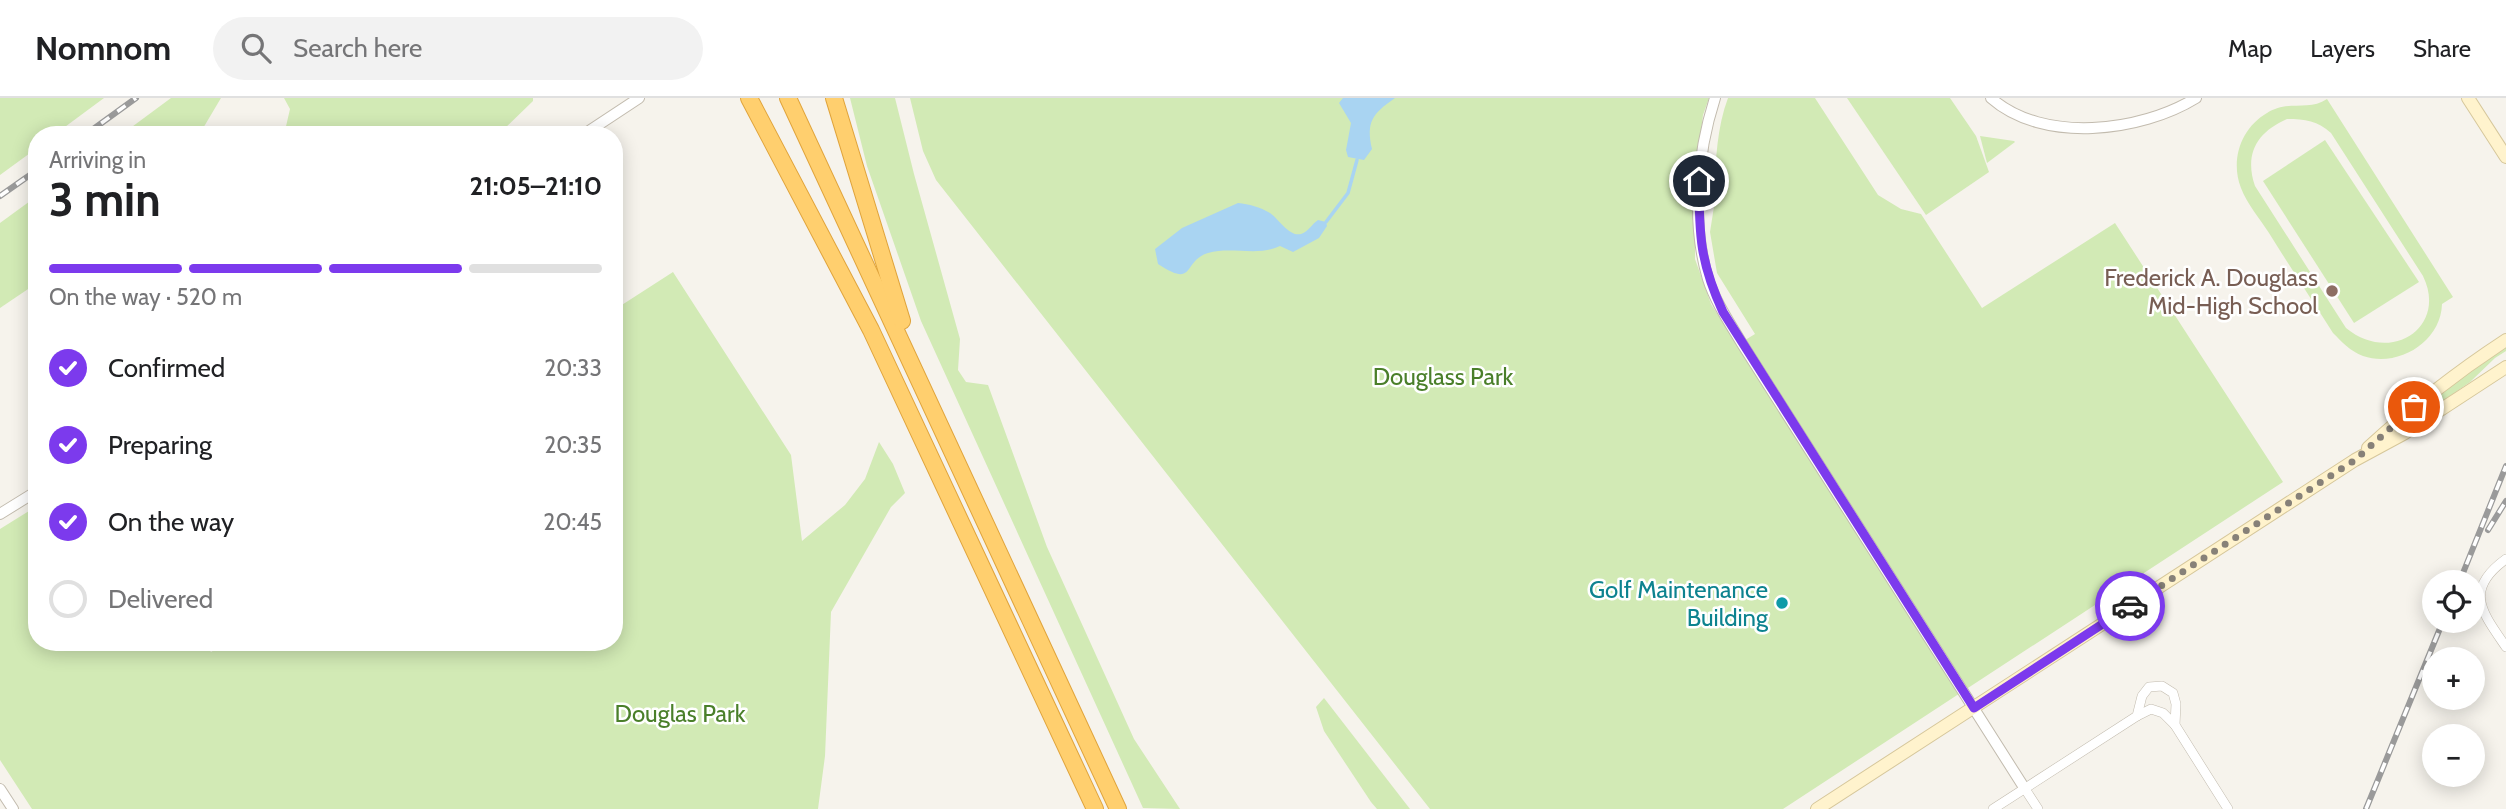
<!DOCTYPE html>
<meta charset="utf-8">
<style>
body{margin:0;font-family:Cabin,sans-serif;background:#f2f2f2;color:#202124;height:100vh;display:flex;flex-direction:column;font-size:26px;white-space:nowrap}
*{box-sizing:border-box;margin:0}
p{font-size:23px;color:#757577}
.icon{flex:none;width:38px;height:38px;fill:none;stroke:currentColor;stroke-width:2;stroke-linecap:round;stroke-linejoin:round}
.map{position:relative;flex:1;overflow:hidden}
.sheet{position:absolute;left:28px;top:28px;width:595px;height:525px;display:flex;flex-direction:column;background:#fff;border-radius:28px;box-shadow:0 4px 18px #0003}
.sheet>*{flex:none}
.fabs{position:absolute;left:2422px;top:472px;display:grid;gap:14px}
.fabs a{display:grid;place-items:center;width:63px;height:63px;border-radius:50%;background:#fff;box-shadow:0 4px 18px #0003;font-size:35px}
.pin{position:absolute;display:grid;place-items:center;width:60px;height:60px;color:#fff;margin:-30px;border:4px solid #fff;border-radius:50%;box-shadow:0 2px 7px #0007}
.courier{position:absolute;display:grid;place-items:center;width:70px;height:70px;margin:-35px;border:5px solid #7c3aed;border-radius:50%;background:#fff;color:#222;box-shadow:0 2px 9px #0007}
.summary em{font-style:normal;font-weight:700}
.summary div{display:flex;flex-direction:column-reverse}
.summary{display:flex;align-items:center;justify-content:space-between;height:119px;padding:0 21px}
h1{font-size:46px;font-weight:700;line-height:52px}
.bar{display:grid;grid-template-columns:repeat(4,1fr);gap:10px 7px;align-content:center;height:84px;padding:0 21px}
.bar i{height:9px;border-radius:5px;background:#e0e0e0}
.bar .active{background:#7c3aed}
.bar p{grid-column:span 4}
ol{padding:0 21px;list-style:none}
li{display:flex;align-items:center;gap:21px;height:77px}
li p{margin-inline-start:auto}
li .icon{padding:7px;border-radius:50%;background:#7c3aed;color:#fff;stroke-width:4}
li:last-child{color:#757577}
li i{width:38px;height:38px;border:4px solid #e0e0e0;border-radius:50%}
header{display:flex;align-items:center;gap:42px;box-sizing:border-box;height:98px;padding:0 35px;background:#fff;border-bottom:2px solid #e0e0e0}
header strong{font-size:33px}
nav{display:flex;gap:38px;margin-inline-start:auto;font-size:24px}
.search{width:490px;height:63px;background:#f2f2f2;display:flex;align-items:center;gap:18px;box-sizing:border-box;padding:0 24px;border-radius:38px;color:#757577;font-size:26px}
.map>svg:first-child{display:block}
.green{fill:#d2eab5;fill-rule:evenodd}
.water{fill:#a9d4f2}
.lines{fill:none;stroke-linecap:round;stroke-linejoin:round}
.stream{stroke:#a9d4f2;stroke-width:3.5}
.minor-casing{stroke:#c2bbae;stroke-width:10}
.tertiary-casing{stroke:#c2bbae;stroke-width:12}
.secondary-casing{stroke:#d6c79b;stroke-width:14}
.motorway-casing{stroke:#e0a43c;stroke-width:18}
.minor{stroke:#fff;stroke-width:9}
.tertiary{stroke:#fff;stroke-width:10}
.secondary{stroke:#fff3cd;stroke-width:12}
.motorway{stroke:#ffcf6e;stroke-width:16}
.rail-casing{stroke:#9a9a9a;stroke-width:6}
.rail{stroke:#fff;stroke-width:3.5;stroke-dasharray:10;stroke-linecap:butt}
.done{stroke:#878178;stroke-width:7;stroke-dasharray:0 12.6}
.route{stroke:#7c3aed;stroke-width:9}
.education-dot{fill:#8d6e63;stroke:#fff;stroke-width:2.5}
.culture-dot{fill:#0f9aa8;stroke:#fff;stroke-width:2.5}
.labels{text-anchor:middle;dominant-baseline:central;stroke-width:5;stroke-linejoin:round;paint-order:stroke}
.education-label{font-size:24px;fill:#785e54;stroke:#fff;text-anchor:end}
.park-label{font-size:24px;fill:#4a7f2a;stroke:#fff}
.culture-label{font-size:24px;fill:#0d838f;stroke:#fff;text-anchor:end}
</style>
<header>
<strong>Nomnom</strong>
<div class="search"><svg class="icon" aria-label="search" viewBox="0 0 24 24"><circle cx="10" cy="10" r="6"/><path d="M15 15l6 6"/></svg>Search here</div>
<nav><a>Map</a><a>Layers</a><a>Share</a></nav>
</header>
<div class="map">
<svg width="2506" height="711" viewBox="0 0 2506 711">
<rect width="100%" height="100%" fill="#f6f3ec"/>
<g class="green">
<path d="M0,0H104L54,37H37V50L0,77Z"/>
<path d="M171,0H221L199,37H121Z"/>
<path d="M284,0H533V3L498,37H284L290,11Z"/>
<path d="M850,0H895L914,76L960,241L958,272L966,284L988,287L1047,449L1134,641L1180,711L1143,710L921,223L867,68Z"/>
<path d="M910,0H1709L1703,17L1695,82V161L1711,206L1737,247L1755,236L1717,175L1710,134L1716,96L1714,92C1716,61 1717,29 1728,0H1815L1878,97L1901,111L1921,116L1982,210L2115,125L2283,384L1783,711H1430L936,82L923,53Z"/>
<path d="M1847,0H1950L1976,38L1989,74L1926,117Z"/>
<path d="M2327,1L2453,199L2442,206C2441,244 2398,270 2363,258C2350,253 2342,244 2333,235C2312,202 2290,169 2269,135C2260,121 2247,106 2241,90C2230,62 2241,30 2267,15C2289,1 2308,14 2327,1ZM2287,21C2305,21 2318,23 2331,35L2423,178C2448,229 2391,267 2346,230L2255,88C2244,56 2257,34 2287,21Z"/>
<path d="M1980,38L2014,43L2015,44L1987,65Z"/>
<path d="M2325,42L2419,184L2354,225L2263,83Z"/>
<path d="M37,98V185L0,210V125Z"/>
<path d="M673,174L791,357L802,443L845,407L865,381L879,344L893,366L905,395L891,409L831,514L825,658L818,711H32L0,662V431L37,408V544H204L211,554L226,544H614V212Z"/>
<path d="M2506,249V253L2495,260L2470,284L2407,328L2403,324L2474,270Z"/>
<path d="M1324,600L1410,711H1377L1371,704L1324,633L1316,609Z"/>
</g>
<g class="water">
<path d="M1343,0H1395C1372,16 1366,24 1372,51L1364,62L1348,59L1346,52L1351,25L1339,5Z"/>
<path d="M1238,105C1249,106 1260,109 1270,115C1279,121 1289,139 1301,136C1308,134 1312,126 1318,122L1326,124L1327,128L1319,140L1293,154L1280,148C1257,159 1232,148 1208,155C1182,163 1196,191 1158,166L1155,151L1182,130Z"/>
</g>
<g class="lines">
<path class="stream" d="M1326,124L1348,95L1357,62"/>
<g class="minor-casing">
<g id="minor">
<path d="M2506,461C2463,492 2482,514 2506,549"/>
<path d="M2137,618L2151,611L2163,615L2175,627"/>
<path d="M2025,691L2038,711"/>
<path d="M1993,711L2137,618L2142,598L2149,589L2162,588L2173,595L2176,606L2175,627L2228,711"/>
</g>
</g>
<g class="tertiary-casing">
<g id="tertiary">
<path d="M1715,0C1697,56 1691,124 1708,181C1715,203 1729,224 1741,244L2025,691"/>
<path d="M1991,0C2043,46 2141,34 2196,0"/>
<path d="M583,37L639,0"/>
<path d="M0,416L37,393"/>
<path d="M0,691L13,711"/>
</g>
</g>
<g class="secondary-casing">
<g id="secondary">
<path d="M2468,0L2506,59"/>
<path d="M2368,350C2411,310 2457,274 2506,242"/>
<path d="M1817,711L2355,362L2405,335L2506,269"/>
</g>
</g>
<g class="motorway-casing">
<g id="motorway">
<path d="M749,0L871,232L1095,711"/>
<path d="M788,0L1118,711"/>
<path d="M834,0L902,223"/>
</g>
</g>
<use href="#minor" class="minor"/>
<use href="#tertiary" class="tertiary"/>
<use href="#secondary" class="secondary"/>
<use href="#motorway" class="motorway"/>
<g class="rail-casing">
<g id="rail">
<path d="M85,37L136,0"/>
<path d="M0,98L37,72"/>
<path d="M2488,432L2506,403"/>
<path d="M2459,485L2506,368"/>
<path d="M2366,711L2443,523"/>
</g>
</g>
<use href="#rail" class="rail"/>
</g>
<g class="lines">
<path class="done" d="M2130,508L2355,362L2414,309"/>
<path class="route" d="M1699,83C1699,137 1700,164 1723,214L1974,610L2130,508"/>
</g>
<circle class="education-dot" cx="2332" cy="193" r="7"/>
<circle class="culture-dot" cx="1782" cy="505" r="7"/>
<g class="labels">
<g class="education-label">
<text x="2318" y="179">Frederick A. Douglass<tspan x="2318" dy="28">Mid-High School</tspan></text>
</g>
<g class="park-label">
<text x="1443" y="278">Douglass Park</text>
<text x="680" y="615">Douglas Park</text>
</g>
<g class="culture-label">
<text x="1768" y="491">Golf Maintenance<tspan x="1768" dy="28">Building</tspan></text>
</g>
</g>
</svg>
<div class="fabs">
<a><svg class="icon" aria-label="locate" viewBox="0 0 24 24"><circle cx="12" cy="12" r="6"/><path d="M12 2v4M12 18v4M2 12h4M18 12h4"/></svg></a>
<a>+</a>
<a>−</a>
</div>
<div class="pin" style="left:2414px;top:309px;background:#ea580c"><svg class="icon" aria-label="bag" viewBox="0 0 24 24"><path d="M5 8h14l-1 12H6zM9 8a3 3 0 0 1 6 0"/></svg></div>
<div class="pin" style="left:1699px;top:83px;background:#1f2937"><svg class="icon" aria-label="home" viewBox="0 0 24 24"><path d="M3 11l9-7 9 7M6 9v11h12V9"/></svg></div>
<div class="courier" style="left:2130px;top:508px"><svg class="icon" aria-label="car" viewBox="0 0 24 24"><path d="M5 17H2v-5l4-1 3-4h7l3 4 3 1v5h-3M9 17h6M6 11h13"/><circle cx="7" cy="17" r="2"/><circle cx="17" cy="17" r="2"/></svg></div>
<section class="sheet">
<div class="summary"><div><h1>3 min</h1><p>Arriving in</p></div><em>21:05–21:10</em></div>
<div class="bar"><i class="active"></i><i class="active"></i><i class="active"></i><i></i><p>On the way · 520 m</p></div>
<ol>
<li><svg class="icon" aria-label="check" viewBox="0 0 24 24"><path d="M5 12l5 5 9-10"/></svg>Confirmed<p>20:33</p></li>
<li><svg class="icon" aria-label="check" viewBox="0 0 24 24"><path d="M5 12l5 5 9-10"/></svg>Preparing<p>20:35</p></li>
<li><svg class="icon" aria-label="check" viewBox="0 0 24 24"><path d="M5 12l5 5 9-10"/></svg>On the way<p>20:45</p></li>
<li><i></i>Delivered</li>
</ol>
</section>
</div>
